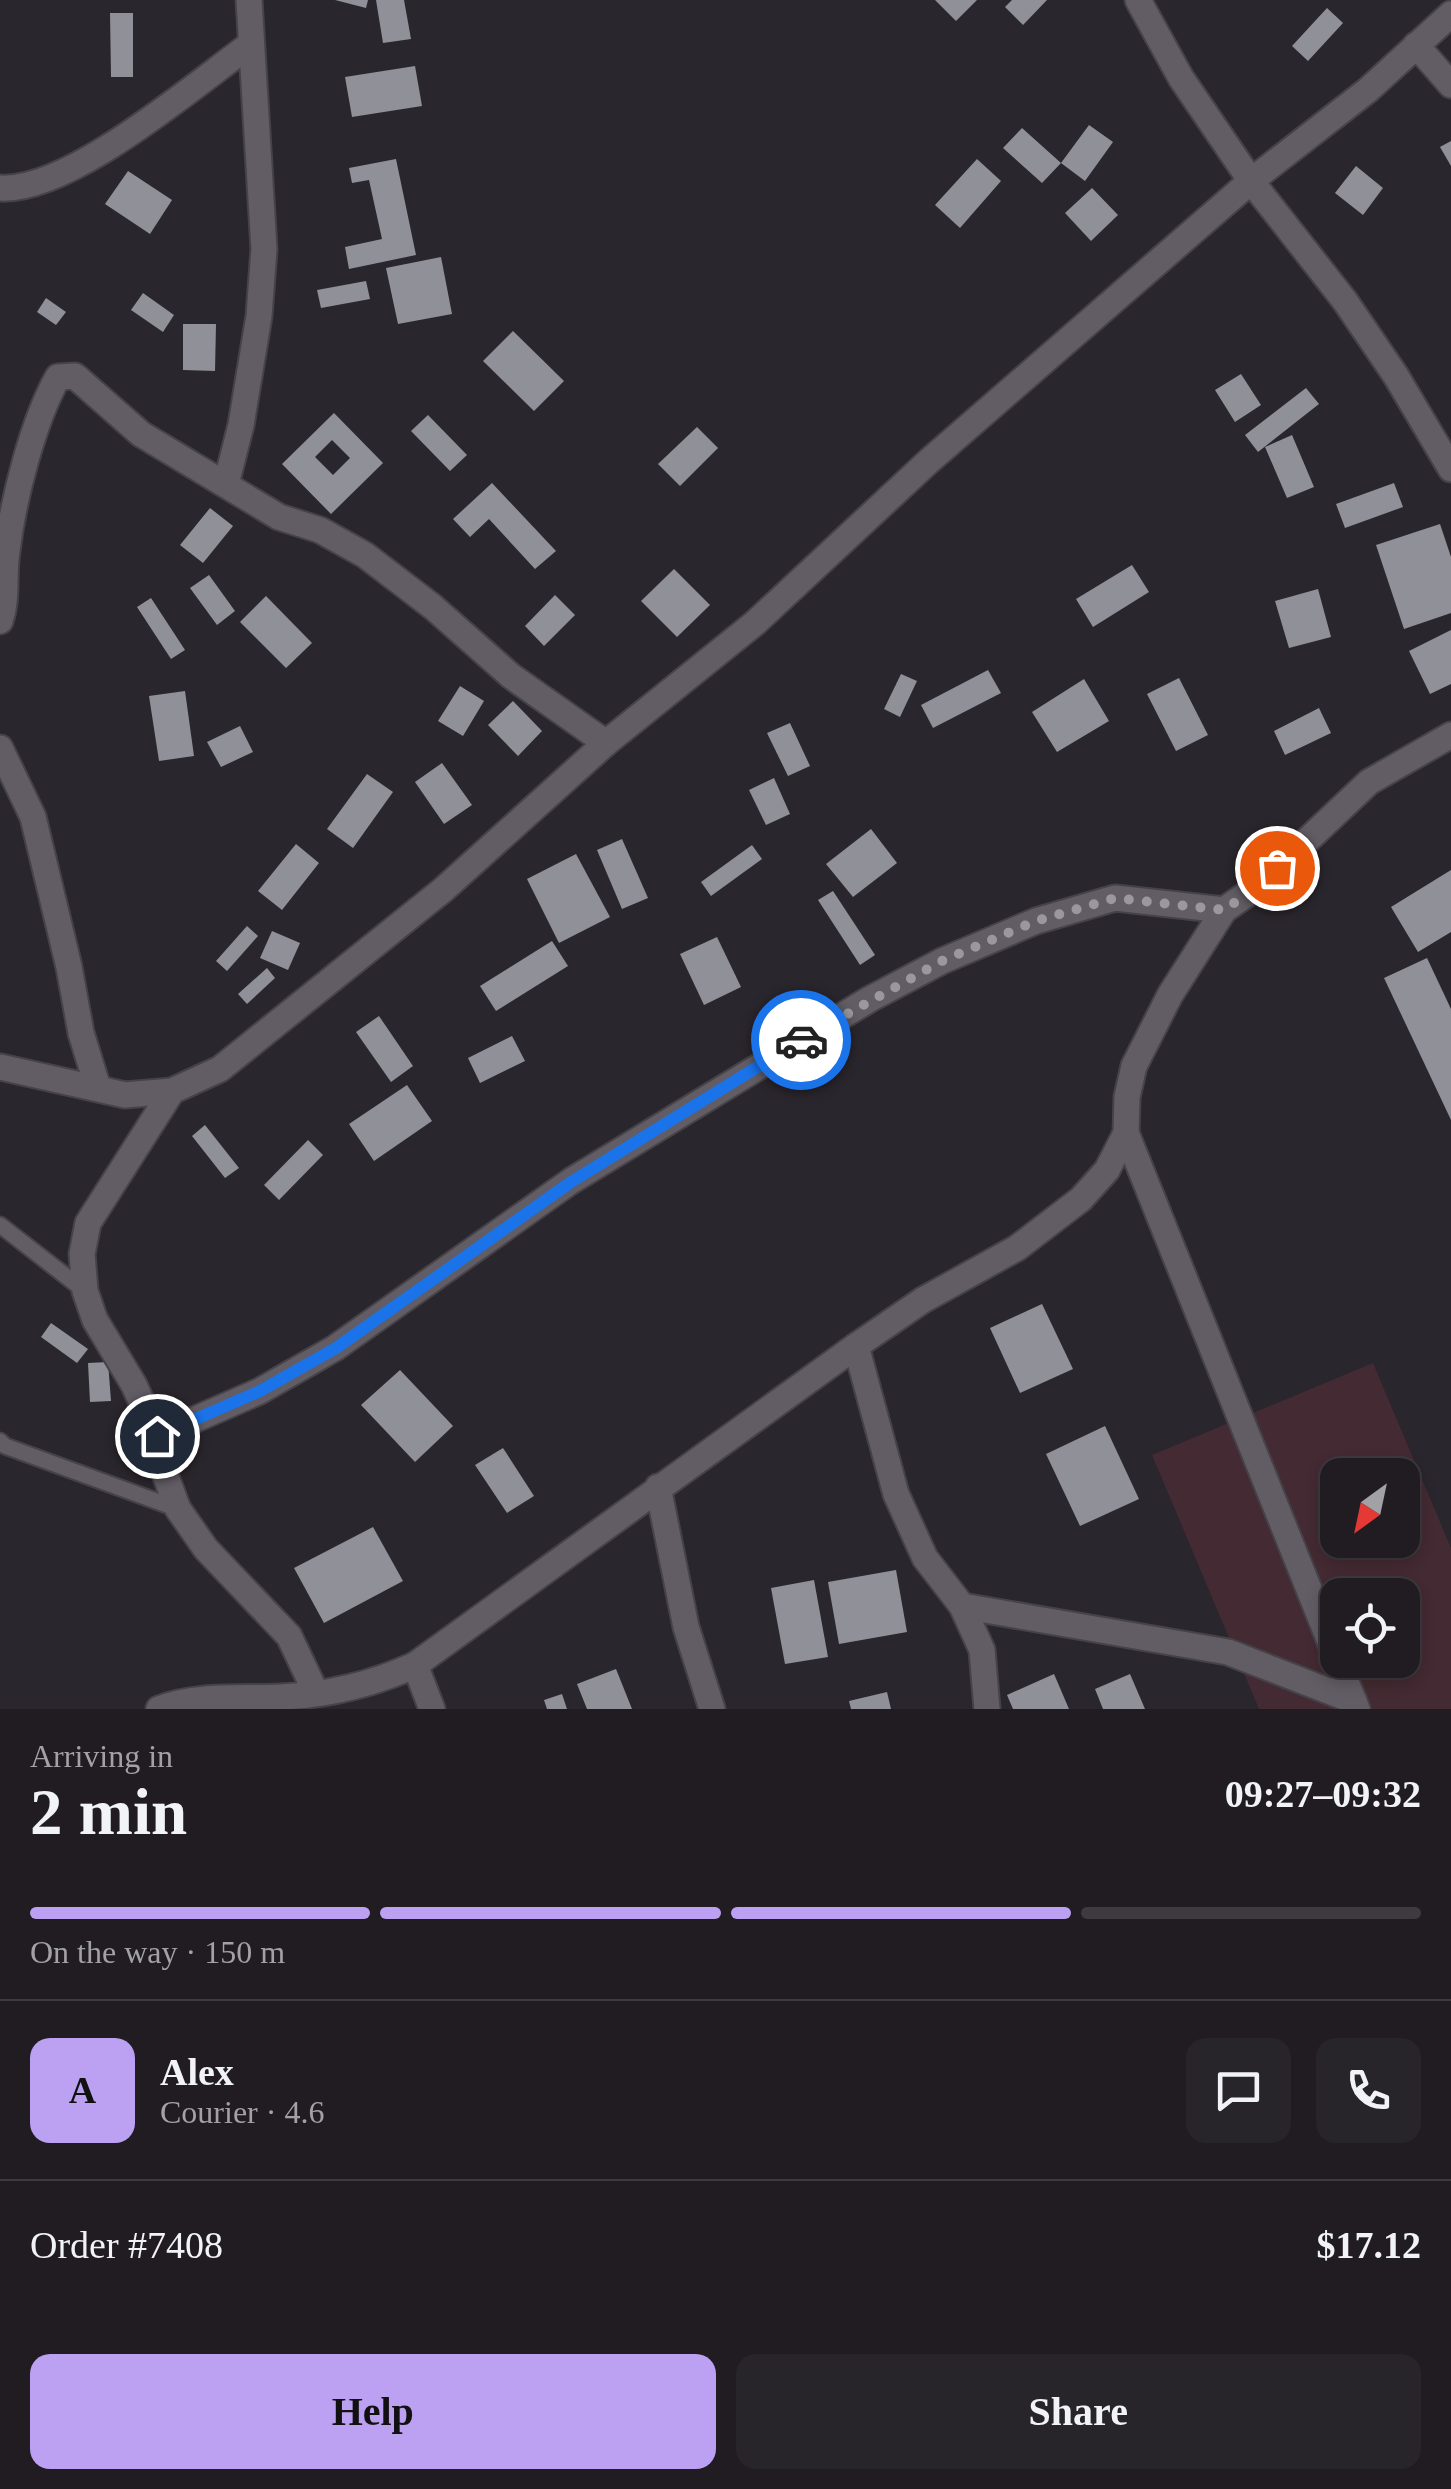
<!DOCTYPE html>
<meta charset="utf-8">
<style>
body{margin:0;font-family:"Times New Roman",serif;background:#28252a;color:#f1f3f6;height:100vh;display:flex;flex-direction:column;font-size:38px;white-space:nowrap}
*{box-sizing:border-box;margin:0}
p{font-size:32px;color:#a2a1a5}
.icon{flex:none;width:55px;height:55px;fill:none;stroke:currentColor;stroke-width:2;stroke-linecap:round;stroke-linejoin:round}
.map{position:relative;height:1709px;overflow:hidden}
.details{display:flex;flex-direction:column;background:#201c22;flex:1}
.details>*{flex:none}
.needle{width:65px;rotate:213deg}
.buttons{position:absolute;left:1320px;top:1458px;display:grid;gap:20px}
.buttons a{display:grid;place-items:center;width:100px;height:100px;border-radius:20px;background:#201c22;box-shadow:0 5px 15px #0003,0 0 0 2px #3d3a40;font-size:50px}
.pin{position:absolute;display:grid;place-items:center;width:85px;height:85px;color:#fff;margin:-42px;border:5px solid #fff;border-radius:50%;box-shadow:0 2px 10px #0007}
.courier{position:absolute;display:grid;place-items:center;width:100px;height:100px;margin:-50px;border:8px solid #1a73e8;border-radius:50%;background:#fff;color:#222;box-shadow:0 2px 12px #0007}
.head em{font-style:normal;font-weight:800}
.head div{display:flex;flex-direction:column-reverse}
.head{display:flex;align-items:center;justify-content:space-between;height:170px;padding:0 30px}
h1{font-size:65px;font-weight:800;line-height:75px}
.bar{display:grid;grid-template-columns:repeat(4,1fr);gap:15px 10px;align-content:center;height:120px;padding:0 30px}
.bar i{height:12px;border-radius:8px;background:#3d3a40}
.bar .active{background:#bca0f2}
.bar p{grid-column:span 4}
.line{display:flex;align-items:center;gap:25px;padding:0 30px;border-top:2px solid #3d3a40}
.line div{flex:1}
.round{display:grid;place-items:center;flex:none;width:105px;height:105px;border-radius:20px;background:#28252a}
.action{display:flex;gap:20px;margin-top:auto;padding:20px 30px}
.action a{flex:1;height:115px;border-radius:20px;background:#bca0f2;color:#111;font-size:40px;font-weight:800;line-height:115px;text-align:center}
.action a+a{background:#28252a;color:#f1f3f6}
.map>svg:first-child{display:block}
.green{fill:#442a32;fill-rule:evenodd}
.building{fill:#909099;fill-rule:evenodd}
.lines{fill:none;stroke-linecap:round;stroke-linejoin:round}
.service-casing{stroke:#464348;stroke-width:19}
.minor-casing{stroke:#464348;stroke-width:29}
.service{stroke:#625d65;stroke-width:15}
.minor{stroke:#625d65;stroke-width:25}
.done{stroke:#9b989d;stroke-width:10;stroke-dasharray:0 18}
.route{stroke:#1a73e8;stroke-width:12}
</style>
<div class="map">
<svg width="1451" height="1709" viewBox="0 0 1451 1709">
<rect width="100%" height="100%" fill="#2a262d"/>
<path class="green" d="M1373,1363L1451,1548V1709H1259L1152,1455ZM1338,1475H1402V1540H1338ZM1338,1595H1402V1660H1338Z"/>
<g class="building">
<path d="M335,0H368L366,8Z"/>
<path d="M376,0H404L411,39L383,43Z"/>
<path d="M935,0H977L956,21Z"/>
<path d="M1012,0H1047L1023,25L1005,7Z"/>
<path d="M1327,8L1343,23L1308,61L1292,46Z"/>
<path d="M110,13H133V77H111Z"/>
<path d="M415,66L422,106L352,117L345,77Z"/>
<path d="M1089,125L1113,142L1085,181L1061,163L1042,183L1003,148L1022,128L1061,163Z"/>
<path d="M1451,141V166L1440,147Z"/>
<path d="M396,159L416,255L349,269L345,247L382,239L369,180L352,183L349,168Z"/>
<path d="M977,159L1001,181L960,228L935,205Z"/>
<path d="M1356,166L1383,188L1363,215L1335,193Z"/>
<path d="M128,171L172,200L150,234L105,204Z"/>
<path d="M1092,188L1118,215L1091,241L1065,213Z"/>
<path d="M441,257L452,314L398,324L386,268Z"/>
<path d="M366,281L370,299L321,308L317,290Z"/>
<path d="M143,293L174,315L163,332L131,310Z"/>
<path d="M46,298L66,312L56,325L37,312Z"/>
<path d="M183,324H216L215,371L183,370Z"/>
<path d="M513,331L564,381L534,411L483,361Z"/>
<path d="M1241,374L1261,405L1235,422L1215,390Z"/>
<path d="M1306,388L1319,404L1258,452L1245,435Z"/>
<path d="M334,413L383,463L331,514L282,464ZM332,440L350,458L333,475L315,457Z"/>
<path d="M428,415L467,455L450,471L411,431Z"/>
<path d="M697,427L718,448L680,486L658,464Z"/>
<path d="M1292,435L1314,487L1287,498L1265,447Z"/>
<path d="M492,483L556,551L535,569L489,519L470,537L453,519Z"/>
<path d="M1394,483L1403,507L1345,528L1336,504Z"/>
<path d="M210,508L233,526L203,563L180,545Z"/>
<path d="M1440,524L1451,557V613L1404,629L1376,545Z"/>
<path d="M1132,565L1149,592L1093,627L1076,599Z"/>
<path d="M674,569L710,605L677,637L641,601Z"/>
<path d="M209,575L235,611L217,625L190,588Z"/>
<path d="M1318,589L1331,637L1289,648L1275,601Z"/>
<path d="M555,595L575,615L544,646L525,626Z"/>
<path d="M266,596L312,643L286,668L240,622Z"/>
<path d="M151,598L185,650L171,659L137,607Z"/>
<path d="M1451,630V684L1430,694L1409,651Z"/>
<path d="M988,670L1001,693L933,728L921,705Z"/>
<path d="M901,674L917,681L900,717L884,709Z"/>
<path d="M1179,678L1208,735L1176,751L1147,694Z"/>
<path d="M1084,679L1109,721L1057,752L1032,712Z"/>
<path d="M460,686L484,701L463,736L438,721Z"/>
<path d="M185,691L194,756L159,761L149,696Z"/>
<path d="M513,701L542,731L518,756L488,725Z"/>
<path d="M1319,708L1331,733L1285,755L1274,731Z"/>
<path d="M790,723L810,766L788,776L767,733Z"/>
<path d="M240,726L253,752L221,767L207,742Z"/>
<path d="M442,763L472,805L444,824L415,782Z"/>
<path d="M367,774L393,792L353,848L327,829Z"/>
<path d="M774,778L790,814L766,825L749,790Z"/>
<path d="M871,829L897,863L853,897L826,864Z"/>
<path d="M622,839L648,898L622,909L597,850Z"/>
<path d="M296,844L319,863L282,910L258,891Z"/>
<path d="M752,845L762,859L711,896L701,882Z"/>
<path d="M576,854L610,917L559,943L527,879Z"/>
<path d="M1451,870V932L1418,952L1391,907Z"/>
<path d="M833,891L875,955L860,965L818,900Z"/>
<path d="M247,926L258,936L227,971L216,961Z"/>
<path d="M272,931L300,943L288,970L260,958Z"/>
<path d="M717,937L741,987L704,1005L680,954Z"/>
<path d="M552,941L568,966L496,1011L480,986Z"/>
<path d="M1427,958L1451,1009V1120L1384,978Z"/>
<path d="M267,968L275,978L247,1004L238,994Z"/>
<path d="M379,1016L413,1066L391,1082L356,1032Z"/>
<path d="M512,1036L525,1061L480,1083L468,1058Z"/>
<path d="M407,1085L432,1121L374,1161L349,1124Z"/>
<path d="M205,1125L239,1168L225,1178L192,1136Z"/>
<path d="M308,1140L323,1155L279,1200L264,1185Z"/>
<path d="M1042,1304L1073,1369L1020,1393L990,1328Z"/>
<path d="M51,1323L88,1349L77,1363L41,1337Z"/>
<path d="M108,1362L111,1401L90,1402L88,1363Z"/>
<path d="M400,1370L453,1426L415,1462L361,1405Z"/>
<path d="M1105,1426L1139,1499L1080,1526L1046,1454Z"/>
<path d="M503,1448L534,1496L507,1513L475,1465Z"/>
<path d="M373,1527L403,1581L324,1623L294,1568Z"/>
<path d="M896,1570L907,1632L839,1644L828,1582Z"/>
<path d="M814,1580L828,1657L785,1664L771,1588Z"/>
<path d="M616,1669L632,1709H587L577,1684Z"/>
<path d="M1054,1674L1069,1709H1013L1007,1695Z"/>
<path d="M1130,1674L1145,1709H1103L1095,1689Z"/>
<path d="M887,1692L891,1709H851L849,1701Z"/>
<path d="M562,1694L567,1709H547L544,1700Z"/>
</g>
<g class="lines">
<g class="service-casing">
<g id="service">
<path d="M0,1225L85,1291"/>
<path d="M0,1441L5,1446L178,1509"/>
</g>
</g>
<g class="minor-casing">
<g id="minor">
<path d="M1138,0L1181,78L1251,181L1345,301L1396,376L1451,469"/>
<path d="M1416,45L1451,85"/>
<path d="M0,188C69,193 194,85 251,44"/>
<path d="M226,484L241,425L259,316L264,249L249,0"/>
<path d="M0,621C8,598 3,574 7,551C13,500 33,421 58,377L75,376L141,434L279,517L320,530L365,555L433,607L511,676L606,743"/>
<path d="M0,748L33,817L69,967L81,1033L98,1088"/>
<path d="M0,1067L125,1095L172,1091L220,1069L444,889L606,743L755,623L929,461L1251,181L1368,90L1451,14"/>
<path d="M172,1091L88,1223L82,1254L85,1291L95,1320L134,1385L157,1436L166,1477L178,1509L206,1549L289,1636L316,1693"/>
<path d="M1126,1133L1357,1709"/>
<path d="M856,1346L896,1494L925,1558L962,1606L982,1650L987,1709"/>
<path d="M157,1436L260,1391L335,1348L571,1181L870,999L942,961L1036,921L1115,898L1224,910L1260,885L1369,782L1451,735"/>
<path d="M658,1487L686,1627L712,1709"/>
<path d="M962,1606L1228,1652L1354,1701"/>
<path d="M415,1665L432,1709"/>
<path d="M159,1709C198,1694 240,1699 281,1697C329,1695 371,1685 415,1665L856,1346L923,1300L1017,1248L1081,1199L1107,1170L1126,1133L1127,1097L1134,1066L1170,995L1224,910"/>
</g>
</g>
<use href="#service" class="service"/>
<use href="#minor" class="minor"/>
</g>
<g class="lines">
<path class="done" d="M801,1040L942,961L1036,921L1115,898L1224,910L1260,885L1277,868"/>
<path class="route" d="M157,1436L260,1391L336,1348L571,1182L801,1040"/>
</g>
</svg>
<div class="buttons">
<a><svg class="needle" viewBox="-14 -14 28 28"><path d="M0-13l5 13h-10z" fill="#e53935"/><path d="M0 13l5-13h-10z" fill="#a2a1a5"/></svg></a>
<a><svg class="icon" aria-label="locate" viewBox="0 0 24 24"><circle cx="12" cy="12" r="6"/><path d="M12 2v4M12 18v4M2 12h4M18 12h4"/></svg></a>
</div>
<div class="pin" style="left:1277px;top:868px;background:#ea580c"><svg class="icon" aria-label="bag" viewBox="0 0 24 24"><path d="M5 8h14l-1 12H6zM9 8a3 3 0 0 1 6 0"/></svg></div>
<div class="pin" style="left:157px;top:1436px;background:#1f2937"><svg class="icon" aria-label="home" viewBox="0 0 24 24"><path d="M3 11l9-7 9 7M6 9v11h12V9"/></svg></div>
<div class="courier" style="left:801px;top:1040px"><svg class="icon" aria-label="car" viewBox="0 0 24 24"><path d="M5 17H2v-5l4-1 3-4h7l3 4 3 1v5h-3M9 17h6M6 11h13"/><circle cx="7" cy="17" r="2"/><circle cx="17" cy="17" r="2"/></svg></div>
</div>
<section class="details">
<div class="head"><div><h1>2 min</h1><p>Arriving in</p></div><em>09:27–09:32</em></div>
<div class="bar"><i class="active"></i><i class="active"></i><i class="active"></i><i></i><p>On the way · 150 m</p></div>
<div class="line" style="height:180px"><b class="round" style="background:#bca0f2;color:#111">A</b><div><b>Alex</b><p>Courier · 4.6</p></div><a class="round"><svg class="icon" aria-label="chat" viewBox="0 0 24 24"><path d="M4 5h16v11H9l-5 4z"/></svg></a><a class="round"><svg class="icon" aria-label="phone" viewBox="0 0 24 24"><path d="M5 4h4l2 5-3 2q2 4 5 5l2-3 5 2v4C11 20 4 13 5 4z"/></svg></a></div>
<div class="line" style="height:130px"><div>Order #7408</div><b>$17.12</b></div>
<div class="action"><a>Help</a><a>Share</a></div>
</section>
